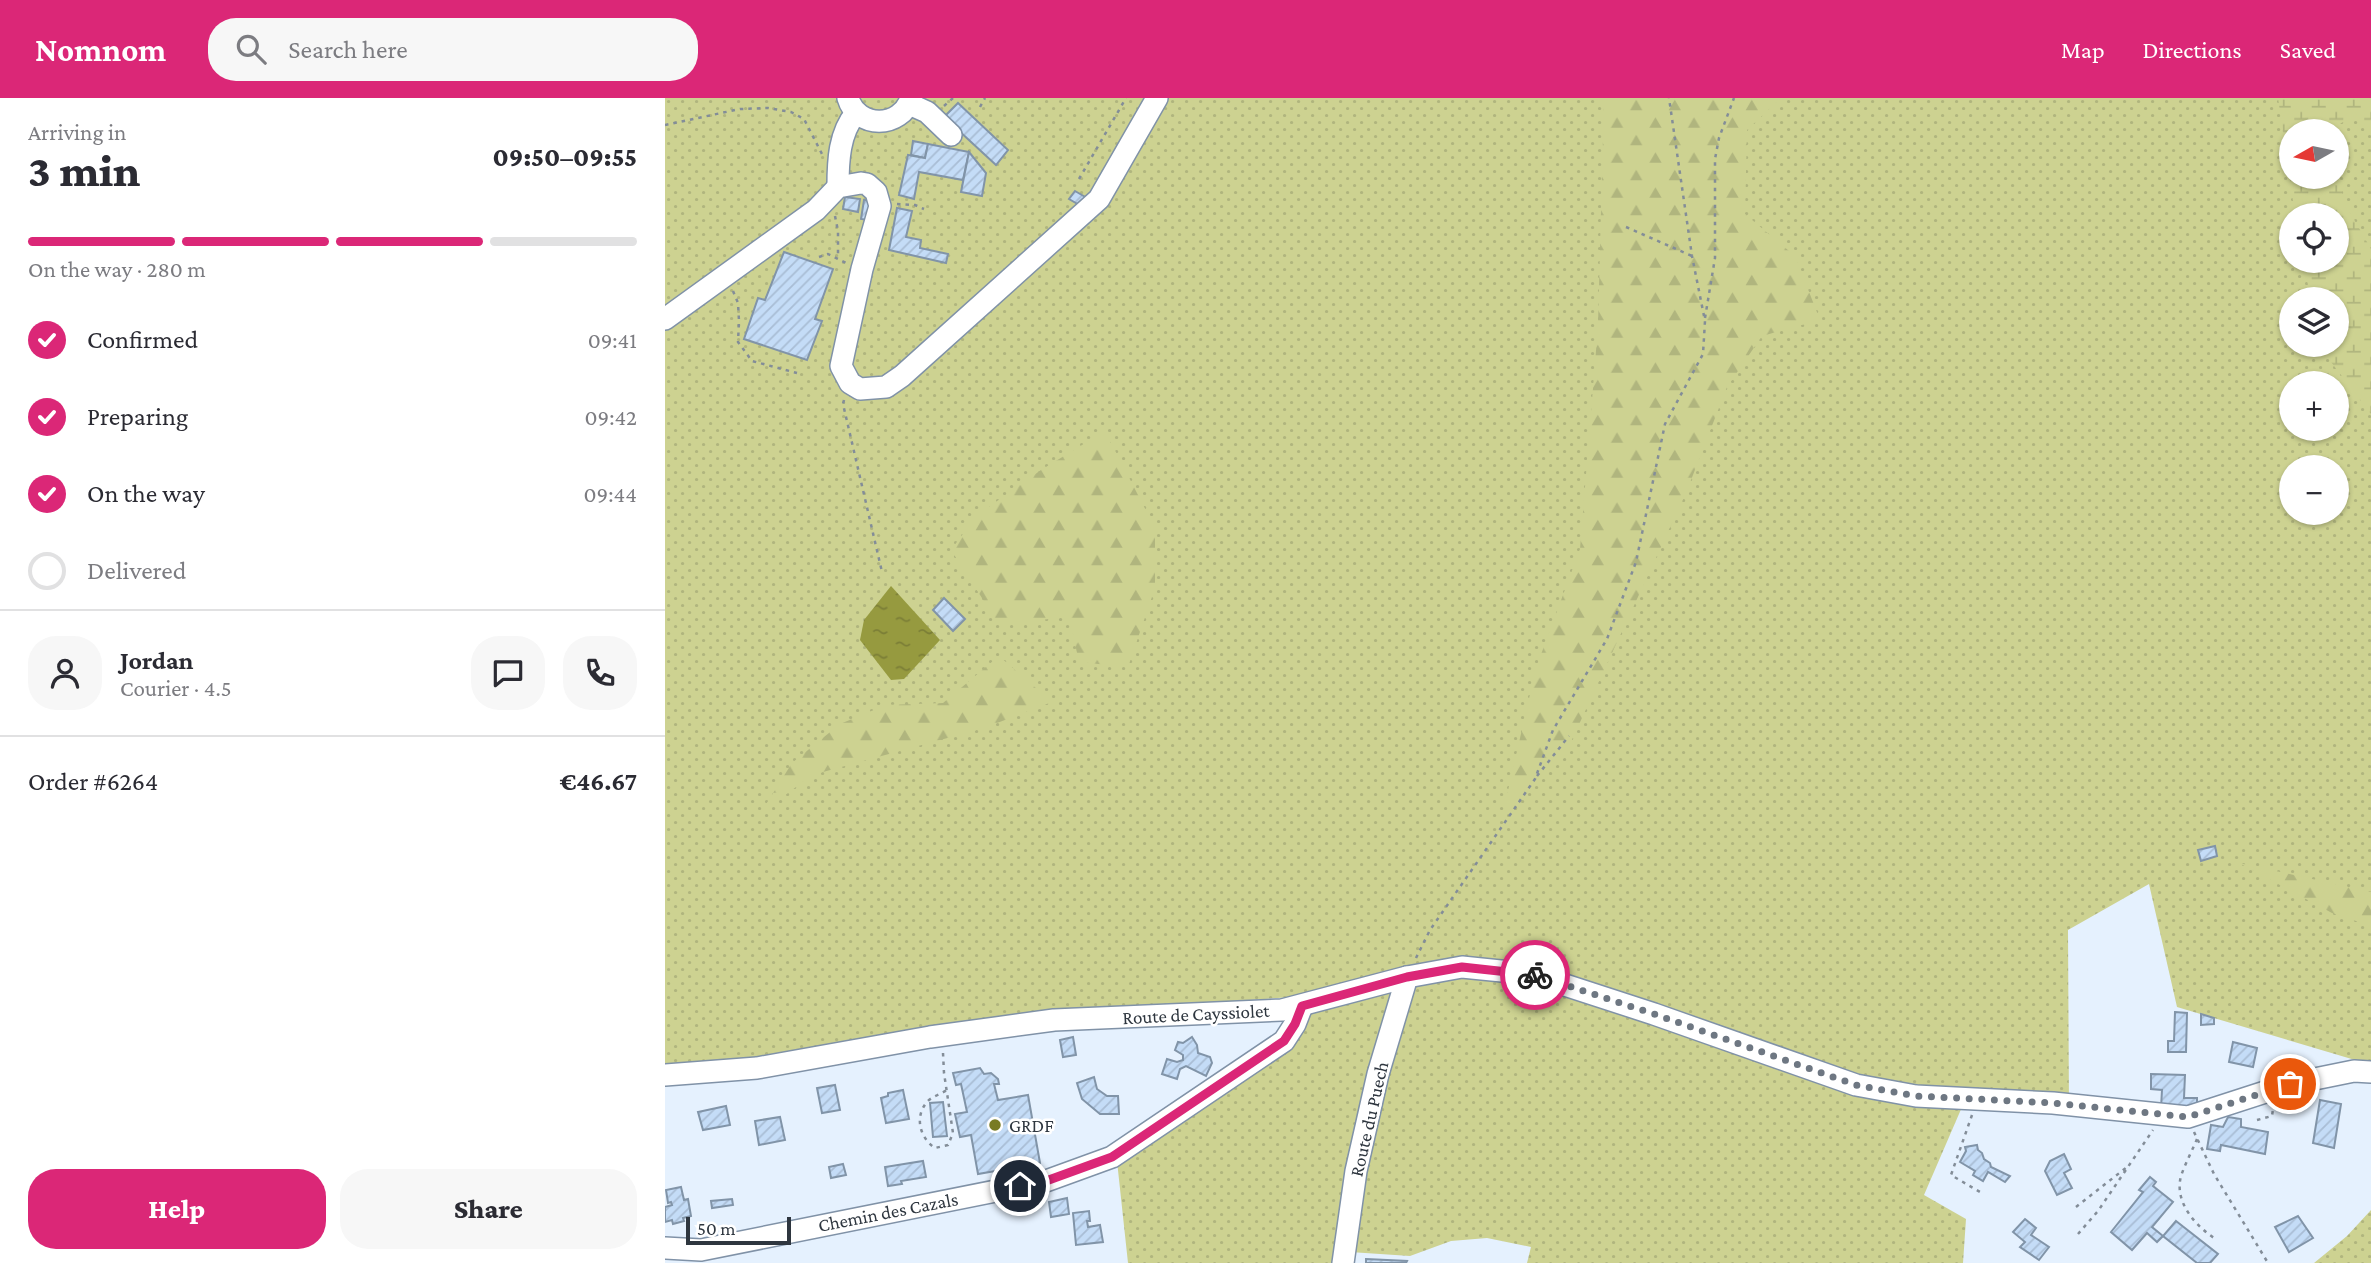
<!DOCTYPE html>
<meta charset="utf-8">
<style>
body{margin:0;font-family:"Crimson Pro",serif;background:#f7f7f7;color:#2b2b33;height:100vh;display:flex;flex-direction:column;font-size:26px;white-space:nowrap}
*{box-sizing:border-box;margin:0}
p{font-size:23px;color:#7c7c81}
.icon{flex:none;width:38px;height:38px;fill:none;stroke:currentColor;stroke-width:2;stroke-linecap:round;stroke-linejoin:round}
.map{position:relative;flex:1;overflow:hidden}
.sheet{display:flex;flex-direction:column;background:#fff;width:665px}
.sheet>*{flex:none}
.needle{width:46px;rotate:261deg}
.controls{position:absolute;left:1614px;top:21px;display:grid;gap:14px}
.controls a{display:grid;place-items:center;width:70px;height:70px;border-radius:50%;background:#fff;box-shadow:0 2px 5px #0004;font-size:35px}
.scale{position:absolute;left:21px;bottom:18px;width:105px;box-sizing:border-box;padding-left:7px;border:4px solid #2e363f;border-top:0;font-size:19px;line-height:24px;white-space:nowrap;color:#2e363f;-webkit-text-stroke:5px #fff;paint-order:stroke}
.pin{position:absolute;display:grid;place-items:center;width:60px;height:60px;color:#fff;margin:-30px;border:4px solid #fff;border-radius:50%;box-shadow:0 2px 7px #0007}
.courier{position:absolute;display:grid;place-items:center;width:70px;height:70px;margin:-35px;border:5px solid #db2777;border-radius:50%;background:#fff;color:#222;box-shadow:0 2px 9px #0007}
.headline em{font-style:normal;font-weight:800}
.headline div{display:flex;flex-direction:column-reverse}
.headline{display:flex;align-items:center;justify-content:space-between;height:119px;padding:0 28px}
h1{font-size:46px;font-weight:800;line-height:52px}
.bar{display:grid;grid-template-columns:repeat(4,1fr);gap:10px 7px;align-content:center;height:84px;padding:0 28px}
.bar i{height:9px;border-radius:5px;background:#e1e1e2}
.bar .current{background:#db2777}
.bar p{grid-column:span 4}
.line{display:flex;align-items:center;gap:18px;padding:0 28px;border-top:2px solid #e1e1e2}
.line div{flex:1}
.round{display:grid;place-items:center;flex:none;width:74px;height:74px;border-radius:28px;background:#f7f7f7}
ol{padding:0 28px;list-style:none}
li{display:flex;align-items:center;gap:21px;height:77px}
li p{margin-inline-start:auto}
li .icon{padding:7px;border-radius:50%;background:#db2777;color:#fff;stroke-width:4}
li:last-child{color:#7c7c81}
li i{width:38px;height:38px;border:4px solid #e1e1e2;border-radius:50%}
.primary-button{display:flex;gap:14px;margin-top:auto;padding:14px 28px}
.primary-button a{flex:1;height:80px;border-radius:28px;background:#db2777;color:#fff;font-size:28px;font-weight:800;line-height:80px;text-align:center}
.primary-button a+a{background:#f7f7f7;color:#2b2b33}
header{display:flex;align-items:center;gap:42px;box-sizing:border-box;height:98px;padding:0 35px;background:#db2777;color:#fff}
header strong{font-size:33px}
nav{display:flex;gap:38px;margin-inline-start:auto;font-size:24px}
.search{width:490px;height:63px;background:#f7f7f7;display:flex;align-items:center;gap:18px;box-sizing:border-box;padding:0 24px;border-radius:28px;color:#7c7c81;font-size:26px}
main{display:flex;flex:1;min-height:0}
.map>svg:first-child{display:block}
.grass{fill:url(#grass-dots);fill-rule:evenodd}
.forest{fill:url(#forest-firs)}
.wetland{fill:url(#wetland-marsh)}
.water{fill:url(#water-ripples)}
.building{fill:url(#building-hatch);stroke:#8194a8;stroke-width:2}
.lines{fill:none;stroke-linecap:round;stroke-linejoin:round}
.minor-casing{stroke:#8092a7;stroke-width:24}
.path{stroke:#838d98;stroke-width:2.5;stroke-dasharray:3.5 5;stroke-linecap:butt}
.minor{stroke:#fff;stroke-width:21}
.done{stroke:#6e7782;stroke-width:7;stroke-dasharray:0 12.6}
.route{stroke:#db2777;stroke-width:9}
.poi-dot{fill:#787b24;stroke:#fff;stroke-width:2.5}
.labels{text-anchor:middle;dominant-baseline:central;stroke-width:5;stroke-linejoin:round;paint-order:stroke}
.street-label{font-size:19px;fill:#2e363f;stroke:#fff}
.poi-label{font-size:19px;fill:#2e363f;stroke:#fff;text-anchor:start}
</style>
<header>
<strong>Nomnom</strong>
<div class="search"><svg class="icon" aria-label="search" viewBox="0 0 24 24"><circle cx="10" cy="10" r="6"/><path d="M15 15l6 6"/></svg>Search here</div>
<nav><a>Map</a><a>Directions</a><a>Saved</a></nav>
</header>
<main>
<section class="sheet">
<div class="headline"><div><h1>3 min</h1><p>Arriving in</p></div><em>09:50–09:55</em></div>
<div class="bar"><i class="current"></i><i class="current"></i><i class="current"></i><i></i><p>On the way · 280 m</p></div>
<ol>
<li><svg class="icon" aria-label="check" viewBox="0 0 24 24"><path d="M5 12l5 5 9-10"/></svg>Confirmed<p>09:41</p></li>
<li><svg class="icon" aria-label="check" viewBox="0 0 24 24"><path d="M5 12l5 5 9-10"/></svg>Preparing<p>09:42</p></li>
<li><svg class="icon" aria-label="check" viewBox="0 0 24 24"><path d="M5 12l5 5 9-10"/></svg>On the way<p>09:44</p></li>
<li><i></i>Delivered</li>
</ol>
<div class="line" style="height:126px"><a class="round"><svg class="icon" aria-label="person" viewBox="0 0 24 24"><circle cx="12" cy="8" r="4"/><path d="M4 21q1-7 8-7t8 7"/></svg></a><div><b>Jordan</b><p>Courier · 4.5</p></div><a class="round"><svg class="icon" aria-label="chat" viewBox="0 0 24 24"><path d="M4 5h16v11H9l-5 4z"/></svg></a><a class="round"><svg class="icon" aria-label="phone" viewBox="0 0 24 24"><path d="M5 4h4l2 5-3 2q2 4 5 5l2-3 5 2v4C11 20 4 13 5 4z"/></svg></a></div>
<div class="line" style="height:91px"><div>Order #6264</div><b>€46.67</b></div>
<div class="primary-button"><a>Help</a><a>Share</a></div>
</section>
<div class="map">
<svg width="1706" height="1165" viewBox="0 0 1706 1165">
<defs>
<pattern id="grass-dots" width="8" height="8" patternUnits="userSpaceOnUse" patternTransform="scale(1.75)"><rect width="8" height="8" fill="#cdd291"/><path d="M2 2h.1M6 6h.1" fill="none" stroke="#b0b57e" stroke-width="1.8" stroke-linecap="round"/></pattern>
<pattern id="forest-firs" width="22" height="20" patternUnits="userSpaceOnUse" patternTransform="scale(1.75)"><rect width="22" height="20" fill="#cdd291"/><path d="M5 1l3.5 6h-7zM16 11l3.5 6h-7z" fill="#b0b57e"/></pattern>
<pattern id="wetland-marsh" width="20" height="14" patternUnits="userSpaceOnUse" patternTransform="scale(1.75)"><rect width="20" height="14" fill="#cdd291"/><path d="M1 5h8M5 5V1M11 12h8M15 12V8" fill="none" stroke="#b0b57e"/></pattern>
<pattern id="water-ripples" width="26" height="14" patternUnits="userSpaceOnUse" patternTransform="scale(1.75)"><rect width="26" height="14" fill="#969a3f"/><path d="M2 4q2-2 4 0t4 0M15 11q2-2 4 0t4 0" fill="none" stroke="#7b7e36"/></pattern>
<pattern id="building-hatch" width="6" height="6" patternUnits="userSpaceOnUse" patternTransform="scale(1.75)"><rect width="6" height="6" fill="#c4dcf7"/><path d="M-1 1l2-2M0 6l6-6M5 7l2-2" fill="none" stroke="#a9bdd5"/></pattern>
</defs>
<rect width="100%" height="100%" fill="#e5f1fe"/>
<g class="grass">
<path d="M0,0H1706V963L1690,962L1512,909L1484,786L1403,832L1404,1014L1297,1009L1259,1097L1301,1121L1298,1165H862L866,1149L822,1140L786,1143L745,1158L685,1154L683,1165H463L452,1063L620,956L628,899L388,915L131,959L0,969ZM1626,33H1671V79H1626ZM1626,117H1671V163H1626ZM1626,201H1671V247H1626ZM1626,285H1671V331H1626ZM1626,369H1671V415H1626Z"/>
<path d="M1706,1112V1165H1649L1682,1138Z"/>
</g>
<g class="forest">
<path d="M939,0H1116L1082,32L1080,116L1130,158L1155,222L1097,238L1062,289L1021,395L898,661L837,719L871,570L915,451L933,228Z"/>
<path d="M440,333L490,430V490L463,569L414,564L404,518L335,528L286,452L311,418L376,372Z"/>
<path d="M334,558L387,604L319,630L147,677L95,716L127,665L175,626L221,607L278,605Z"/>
<path d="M1574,765L1706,794V828L1667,815Z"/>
</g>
<path class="wetland" d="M1613,0H1706V28L1685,20L1666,31V33H1626V79H1671V62L1679,104L1706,151V316L1666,264L1660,247H1671V201H1646L1638,163H1671V117H1630Z"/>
<path class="water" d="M226,488L275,542L239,581L226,582L195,542L199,522Z"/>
<g class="building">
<path d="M293,5L343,52L331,67L279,19Z"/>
<path d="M248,43L263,46L260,60L246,57Z"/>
<path d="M263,46L304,54L298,82L254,74L249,101L234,97L243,57L260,60Z"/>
<path d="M304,54L321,75L317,98L296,94Z"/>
<path d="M410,93L422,100L416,108L404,101Z"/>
<path d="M180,99L195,101L193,114L178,111Z"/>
<path d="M199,102L207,103L203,122L196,121Z"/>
<path d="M232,110L247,113L241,139L256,142L255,150L283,156L281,165L224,152Z"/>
<path d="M119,154L168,171L150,221L157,223L142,262L79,241L93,200L100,202Z"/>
<path d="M279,500L300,521L288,533L268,512Z"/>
<path d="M1550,748L1552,758L1536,763L1533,752Z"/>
<path d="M1510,914L1522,915L1521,954H1503V943H1509Z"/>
<path d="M1536,916L1549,920V926L1536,927Z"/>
<path d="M408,939L411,957L398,959L395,942Z"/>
<path d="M527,939L532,947L533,955L545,959L547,965L541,978L521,968L515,971L512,981L497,976L502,961L512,964L518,962V957L510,952L513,944L518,945Z"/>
<path d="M1568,944L1592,950L1588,969L1564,964Z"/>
<path d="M315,970L319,976L326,975L333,981L334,986H329L333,1002L363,997L375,1065L313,1076L306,1037L295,1039L290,1016L302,1014L296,986L291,987L288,975Z"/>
<path d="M1486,976L1520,977L1519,1000H1532V1011L1496,1010L1497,992L1486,991Z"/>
<path d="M429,979L432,991L442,998H453L454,1016H435L417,1001L412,985Z"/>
<path d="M170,987L175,1012L157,1015L152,990Z"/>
<path d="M238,992L244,1021L221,1025L216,1000L223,998V995Z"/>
<path d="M1655,1002L1676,1006L1669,1050L1648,1045Z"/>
<path d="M278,1004L282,1038L268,1039L265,1005Z"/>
<path d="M61,1008L65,1027L38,1032L33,1014Z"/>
<path d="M115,1019L120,1042L94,1047L90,1023Z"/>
<path d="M1563,1019L1576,1021V1029L1603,1034L1600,1056L1556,1047L1555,1053L1542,1051L1546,1027L1558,1029Z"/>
<path d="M1312,1047L1313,1052L1317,1055L1319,1061L1325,1065L1326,1069L1345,1078L1340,1084L1323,1074L1318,1083L1308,1077L1310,1073L1295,1064L1301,1053L1300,1049Z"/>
<path d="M1399,1056L1406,1071L1399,1075L1407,1090L1392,1097L1380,1073L1385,1063Z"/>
<path d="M258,1063L261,1079L236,1083L237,1086L223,1088L220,1069Z"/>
<path d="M178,1066L181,1077L166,1080L164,1069Z"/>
<path d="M1485,1079L1491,1084L1488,1088L1508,1104L1487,1129L1498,1138L1492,1144L1482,1135L1467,1152L1446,1134L1478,1094L1474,1092Z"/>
<path d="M16,1089L19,1102L23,1101L26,1118L18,1120L19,1123L8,1126L7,1122L0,1124V1109L7,1107L6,1104L3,1105L1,1092Z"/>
<path d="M402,1100L404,1116L386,1119L384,1104Z"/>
<path d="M67,1101L68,1107L47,1110L46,1103Z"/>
<path d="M424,1113L425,1123H422L423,1129L435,1127L438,1144L411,1147L408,1115Z"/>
<path d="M1633,1118L1648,1140L1624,1154L1610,1129Z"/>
<path d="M1360,1121L1371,1130L1366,1137L1384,1149L1374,1162L1355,1149L1360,1144L1348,1134Z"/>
<path d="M1511,1123L1553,1156L1545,1165H1532L1498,1138Z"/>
<path d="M701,1161L742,1163L741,1165H701Z"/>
</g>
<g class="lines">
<g class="minor-casing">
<g id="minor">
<path d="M183,0C192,31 236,31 246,0"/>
<path d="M244,6L262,14L286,37"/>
<path d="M173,89C173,63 174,35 191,15"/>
<path d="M0,221L151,112L173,89L196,85L202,86L211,94L215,108L197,171L176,268L185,285L195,291L221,289L237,278L434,101L492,0"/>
<path d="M0,977L92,970L265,939L389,922L617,912L742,879L797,869L866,876L989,916L1191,987L1251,998L1388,1005L1523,1019L1625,986L1689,973L1706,974"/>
<path d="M0,1150L36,1152L381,1083L447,1059L619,943L630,926L637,908"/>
<path d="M678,1165L691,1073L713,976L742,879"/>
</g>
</g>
<g class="path">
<path d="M279,8L288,0"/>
<path d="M315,9L320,0"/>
<path d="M0,27L75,11L103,10L126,14L139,21L157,56"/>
<path d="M414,81L461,0"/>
<path d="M232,106L250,107L259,111"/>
<path d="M170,118L173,133V160"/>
<path d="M961,129L1027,158"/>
<path d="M154,159L163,156L181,165"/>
<path d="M68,193L73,205L74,223L73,244L87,263L132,275"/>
<path d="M1040,220L1050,160V61L1054,40L1069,0"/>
<path d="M179,302L178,306L217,474"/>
<path d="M872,678L904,638"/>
<path d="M751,860L765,832L870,681L888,632L942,541L971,464L1000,326L1038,256L1040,223L1027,158L1004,0"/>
<path d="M278,955L279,975L288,1035L283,1047L270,1050C255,1040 249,1019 262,1004C266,999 276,996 282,992"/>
<path d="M1307,1017L1286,1077L1315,1094"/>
<path d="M1592,1022L1607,1018L1608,1011"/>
<path d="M1529,1034L1549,1076L1603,1165"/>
<path d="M1532,1041C1527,1053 1520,1066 1516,1078C1509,1104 1530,1127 1549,1140"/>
<path d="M1411,1109L1462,1069"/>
<path d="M1413,1136L1433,1113L1488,1032"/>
</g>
<use href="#minor" class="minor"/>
</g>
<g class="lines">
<path class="done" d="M870,877L989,916L1191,987L1251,998L1388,1005L1523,1019L1625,986"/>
<path class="route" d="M355,1088L381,1083L447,1059L619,943L630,926L637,908L742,879L797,869L870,877"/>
</g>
<circle class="poi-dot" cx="330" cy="1027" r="7"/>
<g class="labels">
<g class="street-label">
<text transform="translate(531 916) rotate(-3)">Route de Cayssiolet</text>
<text transform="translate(704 1021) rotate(-77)">Route du Puech</text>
<text transform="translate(223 1114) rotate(-11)">Chemin des Cazals</text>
</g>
<g class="poi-label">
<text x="344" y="1027">GRDF</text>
</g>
</g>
</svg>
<div class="controls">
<a><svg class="needle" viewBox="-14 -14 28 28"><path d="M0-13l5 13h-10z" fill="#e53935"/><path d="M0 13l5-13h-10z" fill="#7c7c81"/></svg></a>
<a><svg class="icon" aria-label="locate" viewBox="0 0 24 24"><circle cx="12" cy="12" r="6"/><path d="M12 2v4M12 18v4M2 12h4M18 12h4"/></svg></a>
<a><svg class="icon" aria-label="layers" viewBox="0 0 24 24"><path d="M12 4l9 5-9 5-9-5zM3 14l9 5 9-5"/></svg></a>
<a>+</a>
<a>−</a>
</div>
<div class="scale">50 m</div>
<div class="pin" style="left:1625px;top:986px;background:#ea580c"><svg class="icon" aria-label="bag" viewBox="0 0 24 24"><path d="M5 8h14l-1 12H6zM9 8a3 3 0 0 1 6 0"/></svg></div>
<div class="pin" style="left:355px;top:1088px;background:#1f2937"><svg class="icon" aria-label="home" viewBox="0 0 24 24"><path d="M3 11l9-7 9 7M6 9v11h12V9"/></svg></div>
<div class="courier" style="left:870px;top:877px"><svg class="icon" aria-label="bike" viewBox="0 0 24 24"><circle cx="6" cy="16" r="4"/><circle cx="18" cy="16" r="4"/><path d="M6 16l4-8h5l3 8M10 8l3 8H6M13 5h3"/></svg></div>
</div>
</main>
